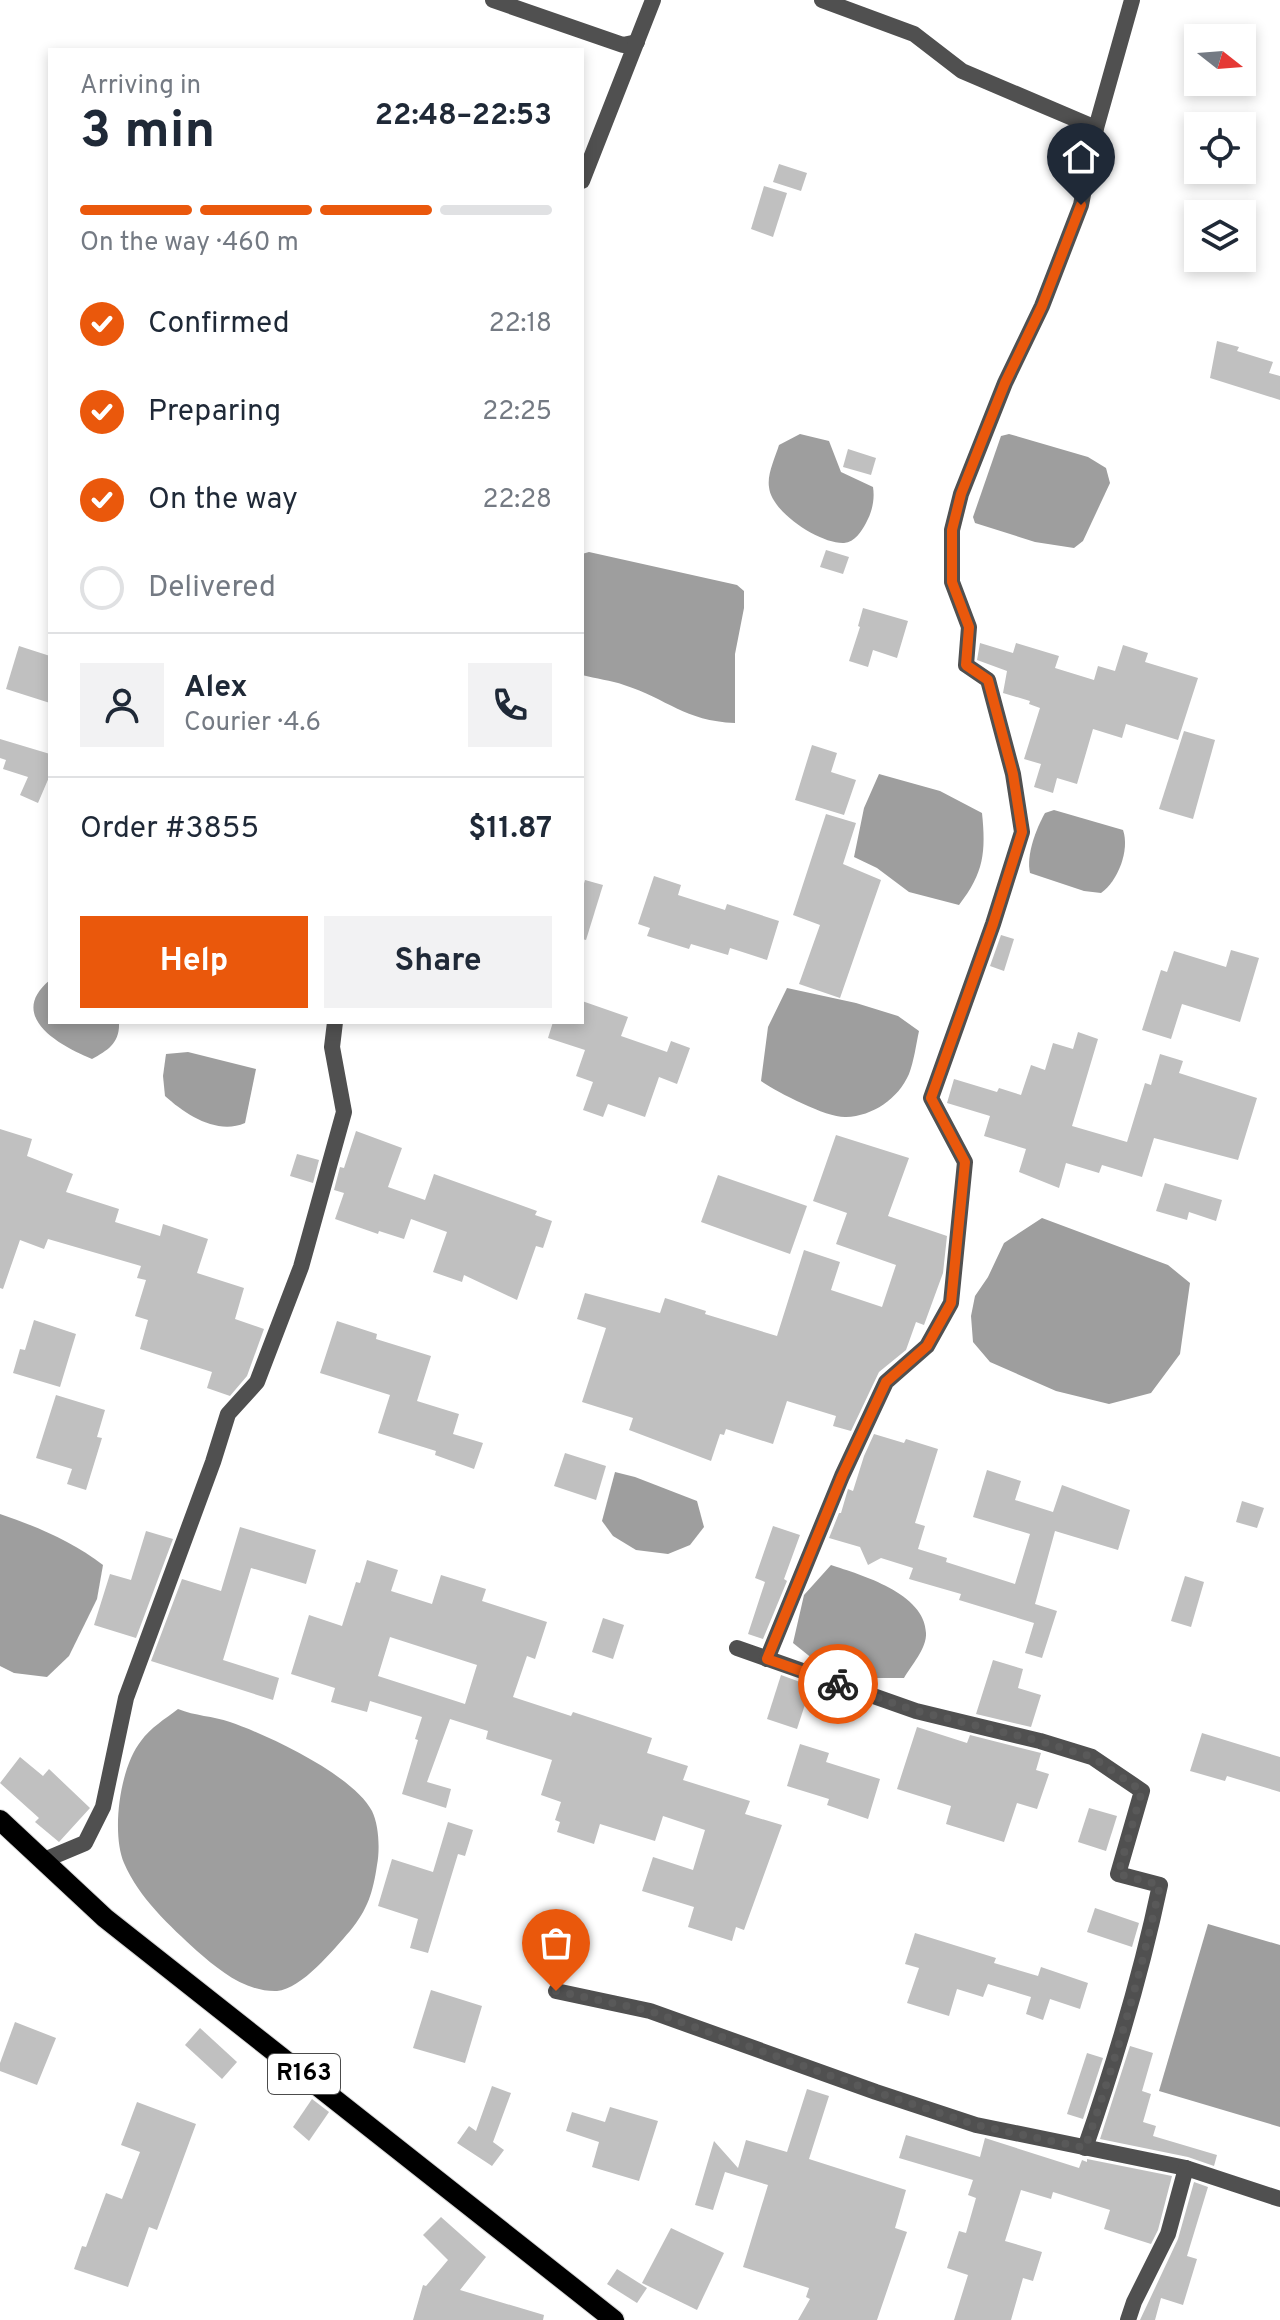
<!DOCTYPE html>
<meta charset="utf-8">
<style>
body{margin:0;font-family:Overpass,sans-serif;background:#f2f2f3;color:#1f2937;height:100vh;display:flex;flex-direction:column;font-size:30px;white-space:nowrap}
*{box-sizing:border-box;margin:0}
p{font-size:26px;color:#747a83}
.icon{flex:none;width:44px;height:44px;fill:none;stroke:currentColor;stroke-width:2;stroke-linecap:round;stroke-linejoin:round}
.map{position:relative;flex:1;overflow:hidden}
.details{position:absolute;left:48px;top:48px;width:536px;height:976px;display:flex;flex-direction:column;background:#fff;border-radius:0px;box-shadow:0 4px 12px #0003}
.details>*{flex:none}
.needle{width:52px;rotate:107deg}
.fabs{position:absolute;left:1184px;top:24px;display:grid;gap:16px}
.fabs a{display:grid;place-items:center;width:72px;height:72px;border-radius:0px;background:#fff;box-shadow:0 4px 12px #0003;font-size:40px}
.pin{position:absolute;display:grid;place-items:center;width:68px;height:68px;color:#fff;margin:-82px -34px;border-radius:50% 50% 50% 0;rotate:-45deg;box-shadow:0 0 8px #0007}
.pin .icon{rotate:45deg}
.courier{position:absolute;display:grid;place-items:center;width:80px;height:80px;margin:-40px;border:6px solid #ea580c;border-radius:50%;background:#fff;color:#222;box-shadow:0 2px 10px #0007}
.head em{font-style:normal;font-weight:700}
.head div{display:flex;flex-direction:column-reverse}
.head{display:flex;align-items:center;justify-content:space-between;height:136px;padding:0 32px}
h1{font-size:52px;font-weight:700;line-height:60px}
.bar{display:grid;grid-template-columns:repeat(4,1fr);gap:12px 8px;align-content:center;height:96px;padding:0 32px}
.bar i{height:10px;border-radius:6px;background:#e0e1e3}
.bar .active{background:#ea580c}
.bar p{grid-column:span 4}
.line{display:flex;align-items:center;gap:20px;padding:0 32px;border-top:2px solid #e0e1e3}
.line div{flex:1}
.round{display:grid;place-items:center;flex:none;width:84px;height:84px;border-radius:0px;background:#f2f2f3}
ol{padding:0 32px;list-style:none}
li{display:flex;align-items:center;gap:24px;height:88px}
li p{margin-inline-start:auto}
li .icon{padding:8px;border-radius:50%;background:#ea580c;color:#fff;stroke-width:4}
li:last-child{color:#747a83}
li i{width:44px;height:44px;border:4px solid #e0e1e3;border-radius:50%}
.primary-button{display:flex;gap:16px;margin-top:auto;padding:16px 32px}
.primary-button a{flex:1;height:92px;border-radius:0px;background:#ea580c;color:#fff;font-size:32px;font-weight:700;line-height:92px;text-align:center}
.primary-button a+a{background:#f2f2f3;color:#1f2937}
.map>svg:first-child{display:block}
.water{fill:#9e9e9e}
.building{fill:#c0c0c0;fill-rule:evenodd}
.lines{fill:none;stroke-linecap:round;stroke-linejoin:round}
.primary-casing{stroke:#dbdbdb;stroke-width:22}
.minor{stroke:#505050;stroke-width:16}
.primary{stroke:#000;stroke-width:20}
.done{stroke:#595959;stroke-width:8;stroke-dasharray:0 14.4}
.route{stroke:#ea580c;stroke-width:10}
.labels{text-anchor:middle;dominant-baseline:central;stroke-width:6;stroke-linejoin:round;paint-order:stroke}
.shield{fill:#fff;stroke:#4c4c4c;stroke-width:2}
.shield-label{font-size:24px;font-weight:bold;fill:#000}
</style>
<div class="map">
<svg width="1280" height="2320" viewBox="0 0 1280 2320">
<rect width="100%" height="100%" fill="#fff"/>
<g class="water">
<path d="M800,434L829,441L841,472L873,487C875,500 872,512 866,523C861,532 855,542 844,543C820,544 771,512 769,487C767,474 775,458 779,445Z"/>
<path d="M1009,434L1088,457L1106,468L1110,483L1083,541L1074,548L1035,542L975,523L973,517L1001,436Z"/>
<path d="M589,552L737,585L744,591V608L735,654V723C684,721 668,699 624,685C611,680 596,679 582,675V554Z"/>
<path d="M879,774L940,791L982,813C986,852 984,873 959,905L909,892L877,868L854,857L864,808Z"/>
<path d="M1054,810L1123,830C1130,850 1118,881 1101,893L1084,891L1030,873C1026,855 1036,829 1045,813Z"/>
<path d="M50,980V1022H119C120,1043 108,1050 92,1059C60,1046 6,1016 50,980Z"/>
<path d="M787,988L856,1003L898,1016L919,1031C916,1045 914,1061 909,1074C898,1099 873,1116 846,1117C827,1118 777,1092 761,1081L768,1027Z"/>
<path d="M188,1052L256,1069L245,1123C217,1135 186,1115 165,1096L163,1076L166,1054Z"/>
<path d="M1042,1218L1168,1265L1190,1283L1180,1354L1151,1393L1109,1404L1056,1391L990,1362L973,1342L971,1316L975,1296L988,1277L1004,1243Z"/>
<path d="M615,1472L635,1477L697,1501L704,1527L690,1545L668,1554L636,1550L613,1536L602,1521Z"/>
<path d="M0,1514C36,1526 73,1542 103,1565L97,1599L69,1656L47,1677L14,1673L0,1666Z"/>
<path d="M831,1565C861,1575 925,1593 926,1633C927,1648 911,1666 904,1678H875L818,1663L793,1643L804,1595Z"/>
<path d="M178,1709C195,1716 213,1716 230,1722C268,1735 353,1775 372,1811C379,1825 380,1850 377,1865C373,1892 368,1909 350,1931C334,1949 302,1989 277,1991C245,1992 219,1970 197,1951C170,1926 139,1898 124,1863C111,1832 120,1767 141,1741C150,1728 165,1719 178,1709Z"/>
<path d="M1208,1924L1280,1945V2127L1159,2091Z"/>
</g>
<g class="building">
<path d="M779,164L807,173L801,191L773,182Z"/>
<path d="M764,186L787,193L773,237L751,229Z"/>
<path d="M1217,341L1239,347L1237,351L1273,362L1269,373L1280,376V400L1210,378Z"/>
<path d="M848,449L876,458L871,475L843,467Z"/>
<path d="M826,550L849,557L843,574L820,567Z"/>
<path d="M863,608L908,621L897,658L873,650L868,667L849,661L860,627L858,626Z"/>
<path d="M980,643L1013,653L1016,643L1059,656L1055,668L1094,680L1098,666L1115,671L1123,645L1148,653L1145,662L1198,678L1178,740L1126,724L1122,738L1093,729L1077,784L1057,778L1053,793L1034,787L1041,764L1024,759L1040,708L1029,704L1030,701L1003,693L1007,671L977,660Z"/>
<path d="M19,646L50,656V703L6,689Z"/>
<path d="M1184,731L1215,740L1193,819L1159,809Z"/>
<path d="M0,739L50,754V775L38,803L20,795L28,777L3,769L6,760L0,758Z"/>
<path d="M812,745L837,753L831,772L856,780L844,815L795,800Z"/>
<path d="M826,814L856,823L843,864L881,880L840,998L799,984L820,925L793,915Z"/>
<path d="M654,876L681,885L678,895L725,910L727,904L779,921L767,960L730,948L728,955L691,944L689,949L647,936L650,928L638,924Z"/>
<path d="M585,880L603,885L586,940L582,939V891Z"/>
<path d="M1001,935L1014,939L1004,971L990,966Z"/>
<path d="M1231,950L1259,958L1240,1022L1182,1004L1171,1039L1142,1030L1161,970L1167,972L1174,951L1226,967Z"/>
<path d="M582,1001L628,1017L621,1036L667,1052L671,1041L690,1048L677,1084L659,1077L645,1117L608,1104L603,1117L583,1110L593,1082L576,1076L585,1050L548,1038L553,1022H582Z"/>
<path d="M1078,1032L1098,1039L1072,1126L1127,1142L1145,1083L1151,1085L1160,1054L1183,1061L1179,1073L1257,1098L1238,1160L1154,1138L1142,1177L1102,1165L1099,1173L1066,1163L1059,1188L1019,1172L1026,1149L984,1136L990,1116L947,1103L954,1079L997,1092L999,1088L1021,1095L1031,1065L1045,1070L1053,1043L1073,1049Z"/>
<path d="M0,1129L32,1139L27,1156L73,1174L66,1192L119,1209L115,1222L160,1236L163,1224L208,1239L197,1273L244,1288L235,1319L264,1329L247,1376L230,1396L207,1388L212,1372L140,1349L148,1320L135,1316L146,1280L137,1278L141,1266L48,1239L44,1249L20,1240L3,1289L0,1288Z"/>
<path d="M356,1131L402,1148L388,1187L425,1200L434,1174L537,1211L535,1215L552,1221L543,1248L536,1246L517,1300L464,1275L462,1282L433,1272L447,1232L411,1219L404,1239L379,1231L378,1234L335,1219L344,1193L334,1190L340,1167L344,1168Z"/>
<path d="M836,1135L909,1158L888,1216L947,1236L943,1273L924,1325L916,1322L906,1350L879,1372L851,1431L833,1426L836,1416L787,1401L773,1444L726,1429L724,1435L720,1434L711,1461L629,1430L633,1418L582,1402L606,1328L577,1319L585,1293L660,1313L665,1298L706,1311L705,1314L777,1336L804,1250L840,1262L831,1290L882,1307L896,1265L836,1244L847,1213L813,1201Z"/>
<path d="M297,1154L319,1160L313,1183L290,1176Z"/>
<path d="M718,1175L807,1206L790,1254L701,1222Z"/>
<path d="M1165,1183L1222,1200L1216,1221L1189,1212L1187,1220L1156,1211Z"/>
<path d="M34,1320L76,1334L60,1387L13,1373L20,1349L25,1350Z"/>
<path d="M337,1321L377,1334L376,1339L431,1356L417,1401L459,1414L453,1434L483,1443L474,1469L435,1455L436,1451L378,1433L390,1395L320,1373Z"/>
<path d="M56,1395L105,1410L97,1437L102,1438L86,1490L67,1484L72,1469L36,1458Z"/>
<path d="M874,1434L904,1443L906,1439L938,1449L915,1523L925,1526L918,1549L947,1558L946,1562L1015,1584L1030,1534L973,1517L987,1470L1021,1481L1015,1500L1053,1512L1062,1485L1130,1510L1118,1550L1055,1531L1035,1604L1057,1611L1042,1658L1025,1653L1034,1623L959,1600L961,1594L909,1579L913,1568L881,1558L868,1565L860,1547L829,1538L839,1513H841L848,1489L853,1491L864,1456Z"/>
<path d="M565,1453L606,1466L596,1500L554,1486Z"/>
<path d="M1242,1501L1264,1508L1257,1528L1236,1522Z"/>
<path d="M773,1526L800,1535L784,1579L787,1581L763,1639L748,1634L765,1582L755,1578Z"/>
<path d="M240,1527L316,1550L306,1584L251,1568L223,1660L279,1678L273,1700L151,1661L182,1579L221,1591Z"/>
<path d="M146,1531L173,1539L136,1638L94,1625L110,1574L131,1580Z"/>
<path d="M367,1560L398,1570L391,1591L432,1604L441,1575L486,1589L482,1601L547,1622L535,1659L527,1656L513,1697L571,1716L573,1712L652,1738L647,1753L688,1766L683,1780L750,1801L745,1814L782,1825L744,1930L736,1927L732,1941L688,1927L694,1907L642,1891L653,1857L693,1870L705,1830L663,1816L655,1841L600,1824L594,1844L557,1832L560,1822L555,1820L561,1802L541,1795L552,1760L486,1739L488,1731L450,1719L427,1782L451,1789L446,1808L402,1794L418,1740L415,1739L422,1717L370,1701L367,1712L331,1702L335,1688L291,1674L309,1615L342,1626L356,1582L360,1583ZM390,1637L477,1665L465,1704L378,1676Z"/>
<path d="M1185,1576L1204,1582L1191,1627L1171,1621Z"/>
<path d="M603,1618L624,1625L613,1659L592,1652Z"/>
<path d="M993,1660L1023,1669L1018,1688L1041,1695L1031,1727L976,1714Z"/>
<path d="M781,1675L811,1686L797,1729L767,1719Z"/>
<path d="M917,1727L967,1743L970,1735L1041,1753L1036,1770L1049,1774L1037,1809L1017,1803L1004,1842L946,1824L951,1806L897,1789Z"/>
<path d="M1202,1733L1280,1757V1792L1227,1776L1225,1781L1190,1771Z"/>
<path d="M800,1744L829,1753L826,1762L880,1779L868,1819L827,1805L829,1799L787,1786Z"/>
<path d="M20,1757L43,1776L49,1769L90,1808L59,1842L35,1822L39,1818L0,1783Z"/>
<path d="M1089,1808L1117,1816L1106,1851L1078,1842Z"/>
<path d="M448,1822L473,1830L465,1856L458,1854L428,1953L410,1948L418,1919L378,1906L392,1859L433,1872Z"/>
<path d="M1095,1908L1139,1923L1132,1947L1087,1932Z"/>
<path d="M915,1933L996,1958L994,1963L1038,1976L1041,1967L1088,1983L1080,2009L1050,1999L1043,2020L1026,2014L1031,1997L988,1984L983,1997L957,1989L949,2016L907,2003L919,1968L905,1964Z"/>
<path d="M431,1990L482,2006L465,2063L413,2048Z"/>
<path d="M15,2022L56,2038L37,2085L0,2071V2063Z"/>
<path d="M200,2028L237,2062L222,2079L185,2045Z"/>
<path d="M1130,2046L1153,2053L1142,2091L1151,2094L1143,2122L1156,2126L1153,2136L1217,2155L1214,2166L1188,2157L1100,2139Z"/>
<path d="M1087,2053L1103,2058L1083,2119L1067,2114Z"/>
<path d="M492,2086L511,2093L493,2142L504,2150L492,2166L457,2143L469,2126L476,2131Z"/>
<path d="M807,2089L829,2096L809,2159L906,2190L895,2228L907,2232L877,2320H798L810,2299L806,2297L809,2288L743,2267L768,2185L725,2172L713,2210L695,2205L714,2141L738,2168L746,2140L787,2152Z"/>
<path d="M312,2099L329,2112L309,2141L293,2127Z"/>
<path d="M137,2102L196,2124L157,2230L149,2227L128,2287L74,2269L82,2246L86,2247L106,2193L122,2199L140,2152L121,2145Z"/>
<path d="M610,2107L658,2121L639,2181L592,2167L599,2142L566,2131L572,2112L605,2122Z"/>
<path d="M906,2135L980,2157L985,2138L1079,2168L1082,2160L1087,2162V2159L1172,2176L1158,2230L1151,2244L1104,2229L1110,2210L1053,2192L1051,2199L1021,2190L1005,2241L1042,2252L1033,2281L1023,2278L1011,2320H954L968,2275L947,2268L959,2231L966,2233L976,2198L968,2195L973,2180L899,2158Z"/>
<path d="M1194,2182L1208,2187L1187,2256L1197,2259L1183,2305L1161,2298L1155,2320H1140L1178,2239Z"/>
<path d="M441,2217L486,2257L460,2290L544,2315L543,2320H413L423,2285L426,2286L448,2260L423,2235Z"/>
<path d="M671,2228L724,2253L697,2310L642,2283Z"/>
<path d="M617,2269L647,2288L637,2303L607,2284Z"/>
</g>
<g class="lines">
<g class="primary-casing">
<path id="primary" d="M0,1820L105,1918L614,2320"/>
</g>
<g class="minor">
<path d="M493,0L623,45L637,42"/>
<path d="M822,0L914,34L962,71L1096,128"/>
<path d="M582,181L653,0"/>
<path d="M737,1648L916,1711L1040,1741L1092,1757L1142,1791L1118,1874L1160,1885C1141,1975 1115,2062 1085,2148"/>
<path d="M767,1659L842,1476L886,1382L927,1346L951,1303L965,1162L931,1098L993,924L1022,832L1013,774L988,680L966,665L969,627L952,582V530L961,494L1005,383L1042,306L1081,205L1096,128L1132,0"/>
<path d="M42,1861L85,1843L103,1807L126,1698L213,1462L228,1414L257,1382L301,1267L344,1112L332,1047L335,1022"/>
<path d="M556,1991L650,2011L876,2092L976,2125L1186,2168"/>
<path d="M1128,2320L1134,2302L1168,2234L1186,2168L1280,2199"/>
</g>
<use href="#primary" class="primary"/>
</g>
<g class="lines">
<path class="done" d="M556,1991L650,2011L876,2092L976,2125L1085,2148C1115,2062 1141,1975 1160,1885L1118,1874L1142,1791L1092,1757L1040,1741L916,1711L838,1684"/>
<path class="route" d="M838,1684L767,1659L842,1476L886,1382L927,1346L951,1303L965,1162L931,1098L993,924L1022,832L1013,774L988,680L966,665L969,627L952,582V530L961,494L983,438L1005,383L1042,306L1081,205"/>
</g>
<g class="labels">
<rect class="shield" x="268" y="2054" width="72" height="40" rx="6"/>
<g class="shield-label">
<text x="304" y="2074">R163</text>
</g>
</g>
</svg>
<div class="fabs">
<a><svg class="needle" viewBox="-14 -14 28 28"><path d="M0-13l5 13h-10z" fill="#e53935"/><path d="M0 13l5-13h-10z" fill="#747a83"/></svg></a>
<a><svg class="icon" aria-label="locate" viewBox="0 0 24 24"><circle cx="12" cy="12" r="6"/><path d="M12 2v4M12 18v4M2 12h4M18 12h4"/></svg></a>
<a><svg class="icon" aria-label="layers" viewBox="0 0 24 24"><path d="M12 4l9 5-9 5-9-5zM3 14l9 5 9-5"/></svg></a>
</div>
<div class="pin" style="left:556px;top:1991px;background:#ea580c"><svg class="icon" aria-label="bag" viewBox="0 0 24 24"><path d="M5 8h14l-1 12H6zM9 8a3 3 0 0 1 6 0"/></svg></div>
<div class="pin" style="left:1081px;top:205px;background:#1f2937"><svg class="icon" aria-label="home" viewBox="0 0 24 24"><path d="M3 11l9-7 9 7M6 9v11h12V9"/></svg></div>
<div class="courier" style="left:838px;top:1684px"><svg class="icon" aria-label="bike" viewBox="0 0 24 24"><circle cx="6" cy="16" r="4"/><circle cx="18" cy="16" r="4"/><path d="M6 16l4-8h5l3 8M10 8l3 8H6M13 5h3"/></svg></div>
<section class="details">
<div class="head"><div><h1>3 min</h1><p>Arriving in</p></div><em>22:48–22:53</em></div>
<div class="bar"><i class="active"></i><i class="active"></i><i class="active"></i><i></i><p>On the way · 460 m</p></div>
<ol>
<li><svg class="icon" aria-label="check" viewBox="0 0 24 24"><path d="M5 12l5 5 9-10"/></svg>Confirmed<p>22:18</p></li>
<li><svg class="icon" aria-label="check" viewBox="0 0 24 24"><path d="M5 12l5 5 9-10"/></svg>Preparing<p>22:25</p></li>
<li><svg class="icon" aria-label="check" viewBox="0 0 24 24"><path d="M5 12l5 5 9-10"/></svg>On the way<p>22:28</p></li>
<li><i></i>Delivered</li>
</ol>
<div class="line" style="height:144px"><a class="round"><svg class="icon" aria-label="person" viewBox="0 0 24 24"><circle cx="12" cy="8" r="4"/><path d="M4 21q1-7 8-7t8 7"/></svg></a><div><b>Alex</b><p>Courier · 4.6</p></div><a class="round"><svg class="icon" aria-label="phone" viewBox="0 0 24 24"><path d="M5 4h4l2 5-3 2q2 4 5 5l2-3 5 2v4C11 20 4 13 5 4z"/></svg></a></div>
<div class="line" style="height:104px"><div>Order #3855</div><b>$11.87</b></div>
<div class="primary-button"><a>Help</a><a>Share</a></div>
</section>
</div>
